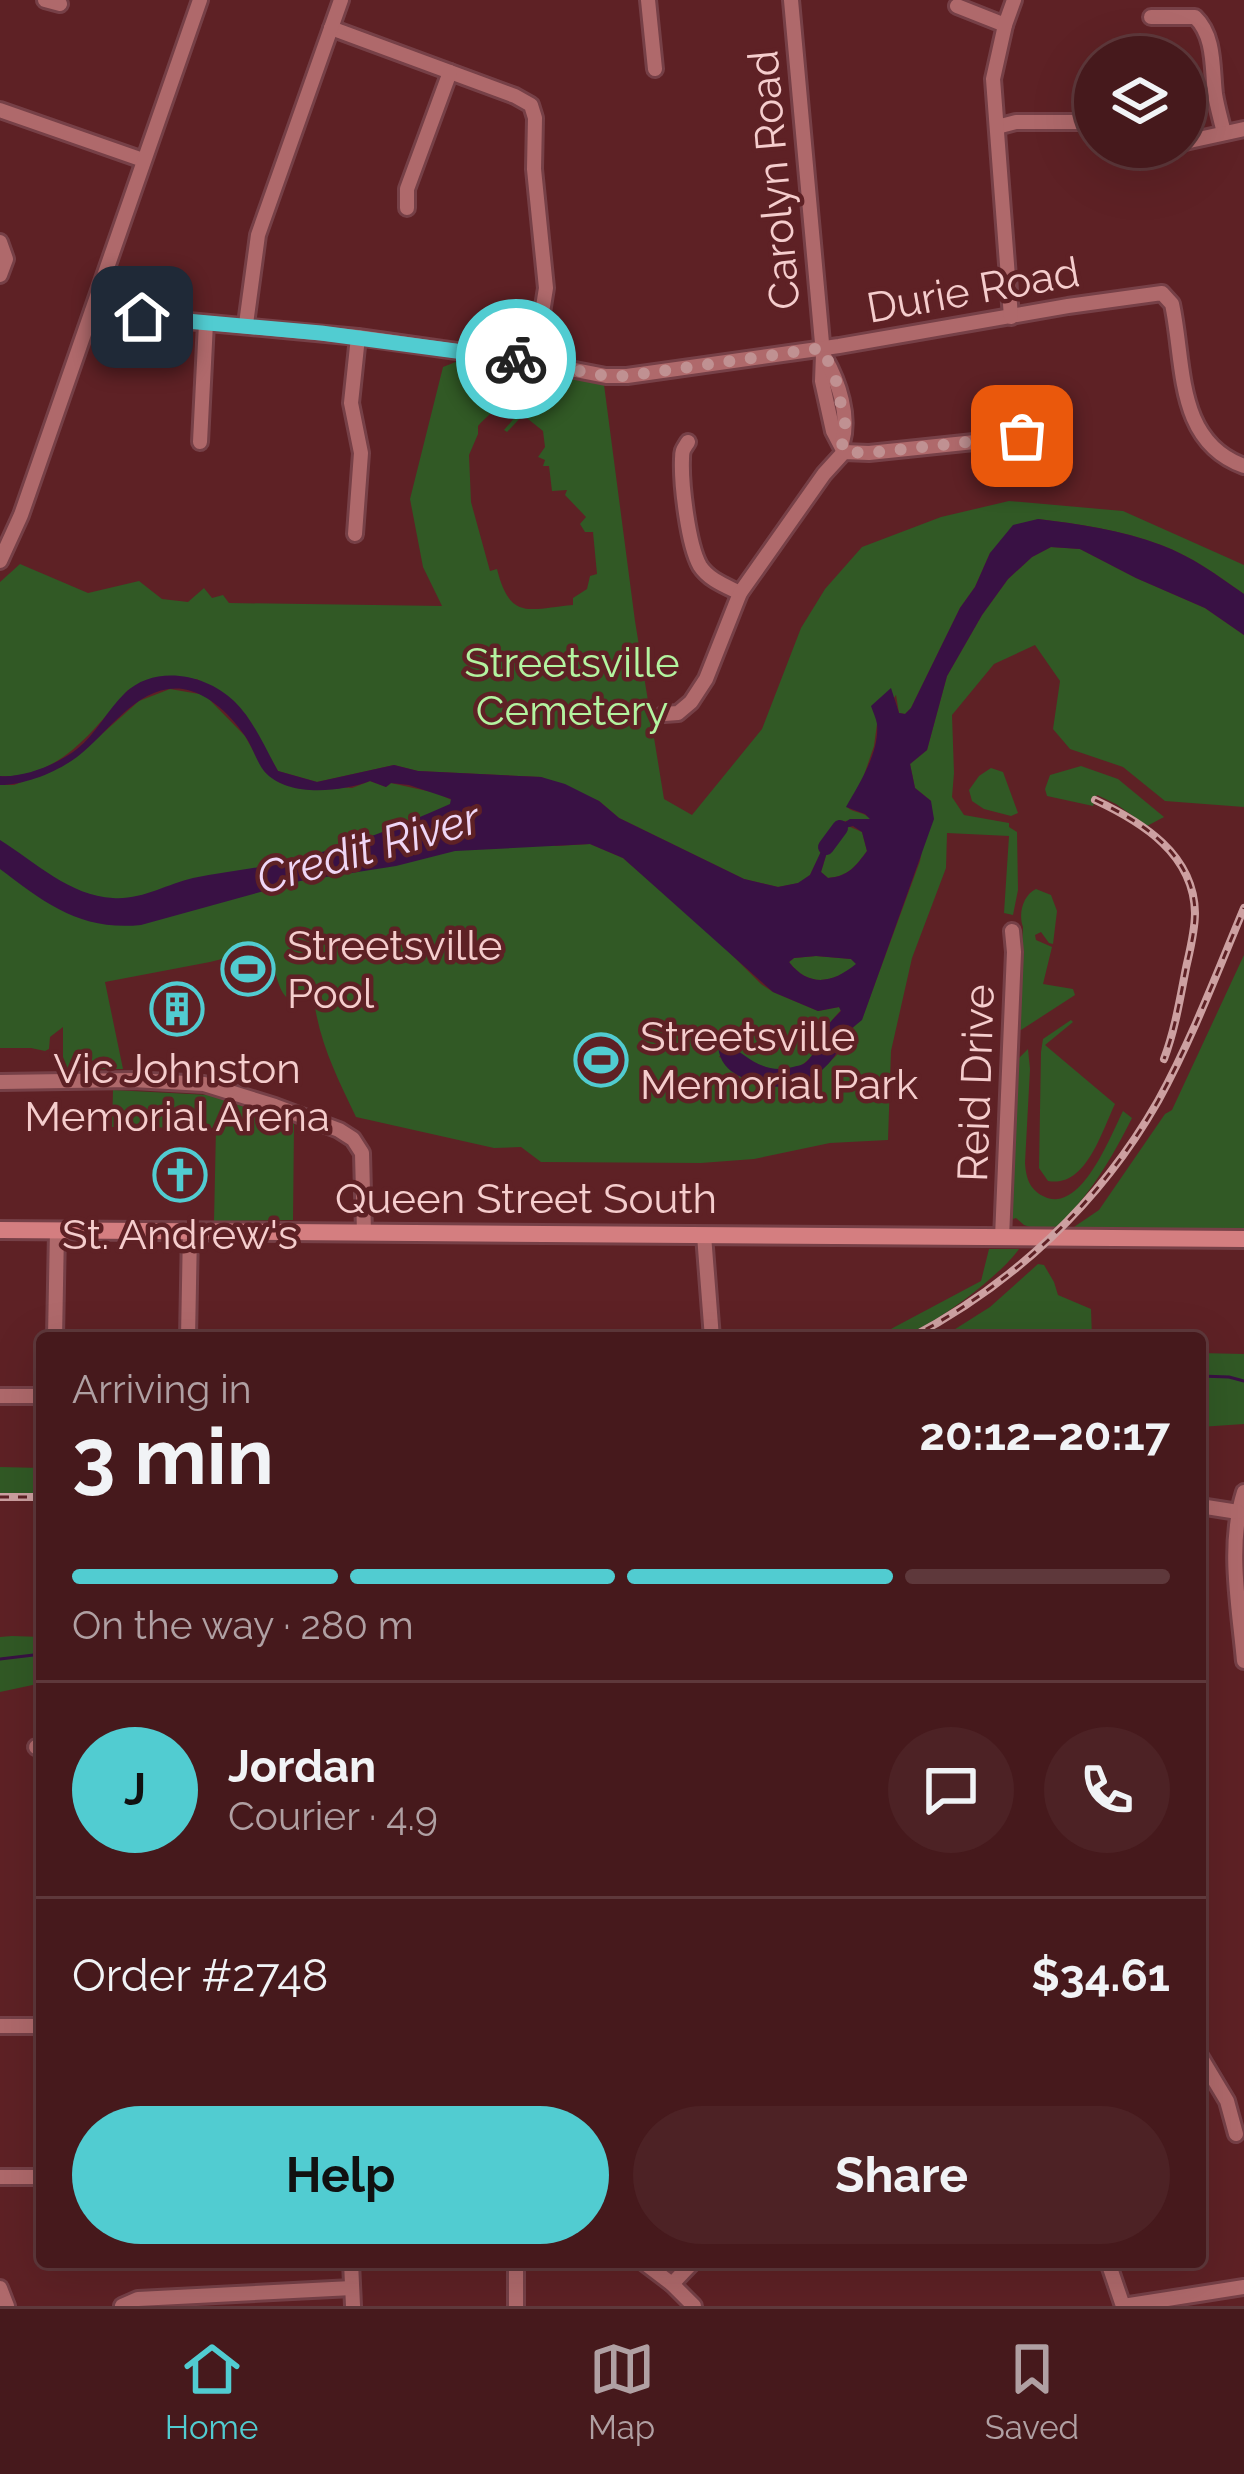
<!DOCTYPE html>
<meta charset="utf-8">
<style>
body{margin:0;font-family:Raleway,sans-serif;background:#4d2225;color:#f1f3f6;height:100vh;display:flex;flex-direction:column;font-size:45px;white-space:nowrap}
*{box-sizing:border-box;margin:0}
p{font-size:39px;color:#b0a0a3}
.icon{flex:none;width:66px;height:66px;fill:none;stroke:currentColor;stroke-width:2;stroke-linecap:round;stroke-linejoin:round}
.map{position:relative;flex:1;overflow:hidden}
.side{position:absolute;left:36px;top:1332px;width:1170px;height:936px;display:flex;flex-direction:column;background:#46191c;border-radius:12px;box-shadow:0 12px 48px #0002,0 0 0 3px #5e383b}
.side>*{flex:none}
.buttons{position:absolute;left:1074px;top:36px;display:grid;gap:24px}
.buttons a{display:grid;place-items:center;width:132px;height:132px;border-radius:50%;background:#46191c;box-shadow:0 12px 48px #0002,0 0 0 3px #5e383b;font-size:60px}
.pin{position:absolute;display:grid;place-items:center;width:102px;height:102px;color:#fff;margin:-51px;border-radius:24px;box-shadow:0 6px 18px #0006}
.courier{position:absolute;display:grid;place-items:center;width:120px;height:120px;margin:-60px;border:9px solid #51ccd1;border-radius:50%;background:#fff;color:#222;box-shadow:0 3px 15px #0007}
.summary em{font-style:normal;font-weight:700}
.summary div{display:flex;flex-direction:column-reverse}
.summary{display:flex;align-items:center;justify-content:space-between;height:204px;padding:0 36px}
h1{font-size:78px;font-weight:700;line-height:90px}
.bar{display:grid;grid-template-columns:repeat(4,1fr);gap:18px 12px;align-content:center;height:144px;padding:0 36px}
.bar i{height:15px;border-radius:9px;background:#5e383b}
.bar .selected{background:#51ccd1}
.bar p{grid-column:span 4}
.line{display:flex;align-items:center;gap:30px;padding:0 36px;border-top:3px solid #5e383b}
.line div{flex:1}
.round{display:grid;place-items:center;flex:none;width:126px;height:126px;border-radius:63px;background:#4d2225}
.cta{display:flex;gap:24px;margin-top:auto;padding:24px 36px}
.cta a{flex:1;height:138px;border-radius:72px;background:#51ccd1;color:#111;font-size:48px;font-weight:700;line-height:138px;text-align:center}
.cta a+a{background:#4d2225;color:#f1f3f6}
.tab-bar{display:flex;justify-content:space-around;align-items:center;height:168px;border-top:3px solid #5e383b;background:#46191c;font-size:33px;color:#b0a0a3}
.tab-bar a{display:grid;justify-items:center;gap:6px}
.tab-bar .selected{color:#51ccd1}
.map>svg:first-child{display:block}
.green{fill:#315925}
.water{fill:#391144;fill-rule:evenodd}
.lines{fill:none;stroke-linecap:round;stroke-linejoin:round}
.stream{stroke:#391144;stroke-width:3}
.river{stroke:#391144;stroke-width:16}
.minor-casing{stroke:#764047;stroke-width:20}
.major-casing{stroke:#764047;stroke-width:22}
.minor{stroke:#af696b;stroke-width:14}
.major{stroke:#d47e80;stroke-width:16}
.rail-casing{stroke:#cda0a1;stroke-width:8}
.rail{stroke:#5e2125;stroke-width:3;stroke-dasharray:9;stroke-linecap:butt}
.done{stroke:#c09192;stroke-width:12;stroke-dasharray:0 21.6}
.route{stroke:#51ccd1;stroke-width:15}
.labels{text-anchor:middle;dominant-baseline:central;stroke-width:9;stroke-linejoin:round;paint-order:stroke}
.street-label{font-size:42px;fill:#f5cdcd;stroke:#5e2125}
.park-label{font-size:42px;fill:#b3f4a0;stroke:#5e2125}
.poi-label{font-size:42px;fill:#f5cdcd;stroke:#5e2125;text-anchor:start}
.water-label{font-size:45px;font-style:italic;fill:#efd6f6;stroke:#5e2125}
</style>
<div class="map">
<svg width="1244" height="2306" viewBox="0 0 1244 2306">
<rect width="100%" height="100%" fill="#5e2125"/>
<g class="green">
<path d="M458,361L514,369C516,372 519,375 519,378C520,388 487,416 478,426V434L469,455L471,502L490,571L497,569C510,621 529,609 573,605V598L587,589L590,576L597,574L593,532H585L580,524L586,517L565,495L567,490L552,491L549,466H543L545,460L538,457L545,447L543,431L523,415L507,432L504,430L517,415L514,410L540,378L545,376L555,373L603,377L635,621L664,799L692,815L762,729L801,628L825,589L862,547L941,517L1009,501L1123,511L1244,565V594C1217,575 1191,556 1161,545C1121,530 1079,524 1038,519L990,553L975,587L960,608L911,708L905,714L899,713L896,695L877,724L874,746L863,778L847,807C854,814 865,811 871,820L844,821L848,826L862,832L867,851C855,867 849,876 828,878L821,872L828,849L824,846L810,875L799,883L778,887L744,879L619,818L599,801L541,777L418,771L394,765L317,782L278,771L246,715L197,679L128,690C93,730 60,779 0,776V582L20,564L88,593L139,581L162,599L188,602L204,588L212,598L223,595L229,603L442,606L423,567L410,499L443,367Z"/>
<path d="M1051,547L1080,549L1136,578L1205,608L1244,635V807L1165,801L1123,767L1070,749L1053,729L1060,681L1035,645L994,664L952,715L954,773L952,797L964,815L1009,823V827L1017,832L1018,890L1013,915L1004,913L1009,836L947,833L946,868L912,958L891,1051L888,1140L830,1143L754,1159L701,1163L541,1162L521,1147L494,1148L356,1117C336,1075 317,1038 313,991L286,997C274,983 277,961 262,949L210,962L105,982L123,1069H63V1027L50,1037L49,1049L45,1051L31,1048H0V785H14L53,770L76,757L139,701L170,689L205,695L245,736L265,772L280,783L352,788L370,781L386,787L391,783L436,793L556,846L590,844L623,858L717,940L761,984L773,992L818,1011L839,1007L841,1010C834,1018 827,1025 822,1034C818,1042 815,1054 808,1060C784,1083 748,1063 729,1043L719,1057L809,1081L837,1055L840,1040L862,1019L920,861L931,801L915,788L910,764L927,750L947,676L982,615L1008,579L1032,557Z"/>
<path d="M1081,766L1118,779L1164,817L1147,826L1116,804L1097,795L1093,806L1047,796L1045,789L1050,775Z"/>
<path d="M991,768L1003,772L1018,813L1011,816L984,809L972,801L969,790L979,776Z"/>
<path d="M1036,889L1051,895L1057,911L1053,944L1049,943L1041,932L1035,935L1036,940L1052,947L1043,984L1073,989L1075,995L1021,1030L1017,1029L1023,927C1018,914 1023,895 1036,889Z"/>
<path d="M1244,955V1229L1136,1230L1126,1227H1074L1099,1210L1165,1114L1172,1110Z"/>
<path d="M816,956L851,959L857,964C833,983 809,988 789,962L794,958Z"/>
<path d="M1071,1020L1073,1022L1045,1045L1115,1104C1101,1133 1086,1188 1048,1181L1039,1168L1041,1052L1043,1039Z"/>
<path d="M1028,1049L1030,1069L1025,1163C1026,1177 1029,1189 1043,1196C1080,1216 1110,1137 1123,1111L1132,1118C1112,1158 1088,1199 1054,1229L1033,1228L1024,1225L1016,1218L1013,1219L1010,1207L1016,1061Z"/>
<path d="M113,1090L209,1095L294,1124L293,1220L214,1221L216,1128L112,1127Z"/>
<path d="M989,1249H1019C1000,1276 928,1332 894,1338C887,1339 880,1338 874,1338L981,1281Z"/>
<path d="M1038,1264L1044,1265L1054,1282L1058,1295L1091,1309L1092,1338H941L990,1307Z"/>
<path d="M1200,1353L1244,1354V1424L1200,1427Z"/>
<path d="M0,1467L42,1468V1493L0,1494Z"/>
<path d="M12,1636L42,1637V1683L0,1692V1637Z"/>
</g>
<path class="water" d="M1038,519C1079,524 1121,530 1161,545C1191,556 1217,575 1244,594V635L1205,608L1136,578L1080,549L1051,547L1032,557L1008,579L982,615L947,676L927,750L910,764L915,788L931,801L934,819L862,1020C856,1025 845,1033 840,1040C837,1045 838,1052 834,1057C812,1086 781,1094 748,1080C731,1073 720,1065 718,1046L725,1042C747,1056 763,1075 793,1067C801,1065 804,1065 809,1059C816,1052 818,1041 823,1033C827,1025 834,1018 841,1011L839,1007L818,1011L773,992L623,858L590,844L455,851L396,866L300,881L141,925C81,931 46,904 0,869V840C35,862 70,896 113,898C142,900 167,884 193,878C223,872 254,869 284,862C341,849 397,828 450,804L451,799L409,785L391,783L386,787L370,781C341,792 287,798 264,771C257,762 253,749 247,739C233,717 209,693 183,689C138,683 109,733 77,757C57,772 25,785 0,785V776C24,778 58,764 77,749C96,734 108,709 125,693C155,664 206,674 234,701C253,719 265,748 278,771L317,782L394,765L418,771L541,777L565,784L599,801L619,818L744,879L778,887L798,883L810,875L824,845L828,849L821,872L828,878C849,876 855,867 867,851L862,832L853,826L841,829L839,826L850,819H870L865,814L846,807C859,784 880,752 877,724C876,718 873,712 871,706L891,688L899,713L905,714L911,708L960,608L975,587L990,553L1013,525ZM816,956L851,959L856,964C833,983 809,988 789,962L794,958Z"/>
<g class="lines">
<g class="stream">
<path d="M1200,1376L1229,1377L1244,1381"/>
<path d="M0,1659L42,1654"/>
</g>
<path class="river" d="M826,847L840,828"/>
<g class="minor-casing">
<g id="minor">
<path d="M45,0L60,4"/>
<path d="M648,0L655,69"/>
<path d="M791,0L823,354L822,381L833,431L844,452"/>
<path d="M957,6L1005,25"/>
<path d="M1151,17H1195C1215,36 1212,68 1215,94C1217,107 1221,120 1224,133"/>
<path d="M331,28L515,96L531,105L535,118L534,169L546,288L534,362"/>
<path d="M0,110L143,160"/>
<path d="M997,127L1016,122H1095"/>
<path d="M1185,142L1244,129"/>
<path d="M407,208V189L450,72"/>
<path d="M0,242L6,259L0,275"/>
<path d="M92,312L358,337L534,362L606,376H627L839,346L1068,306L1162,293L1172,304C1185,364 1175,441 1244,466"/>
<path d="M1011,317L993,79L1005,25L1014,0"/>
<path d="M246,324L258,235L341,0"/>
<path d="M825,358C839,383 850,416 842,443"/>
<path d="M200,442L206,323"/>
<path d="M688,442C683,450 682,450 682,459C681,484 688,545 700,566C709,580 726,586 740,593"/>
<path d="M355,534L361,453L351,403L358,337"/>
<path d="M0,561L21,515L200,0"/>
<path d="M664,714L678,713L691,702L706,679L740,593L824,474L844,452L869,453L1022,437L1049,430"/>
<path d="M0,1082L133,1080L204,1084L275,1106L339,1130L353,1139L362,1153L364,1233"/>
<path d="M704,1235L712,1338"/>
<path d="M1002,1238L1014,952L1012,931"/>
<path d="M55,1338L57,1231"/>
<path d="M188,1338L190,1231"/>
<path d="M0,1396H42"/>
<path d="M1244,1492C1227,1546 1239,1605 1244,1661"/>
<path d="M1200,1506L1238,1512"/>
<path d="M36,1747L42,1746"/>
<path d="M0,2026H42"/>
<path d="M1200,2056L1227,2101L1236,2134"/>
<path d="M0,2177H42"/>
<path d="M351,2262L353,2306"/>
<path d="M643,2262L672,2284L694,2306"/>
<path d="M1108,2262L1123,2306"/>
<path d="M672,2284L693,2262"/>
<path d="M0,2288L7,2306"/>
<path d="M122,2306L138,2299L352,2288"/>
<path d="M516,2306V2262"/>
<path d="M1123,2306L1244,2287"/>
</g>
</g>
<g class="major-casing">
<path id="major" d="M0,1230L1244,1239"/>
</g>
<use href="#minor" class="minor"/>
<use href="#major" class="major"/>
<g class="rail-casing">
<g id="rail">
<path d="M1095,800C1142,822 1194,854 1195,913C1195,931 1190,950 1186,968C1180,999 1175,1030 1164,1059"/>
<path d="M910,1338C1013,1284 1100,1203 1158,1101C1192,1039 1217,973 1244,908"/>
<path d="M0,1497H42"/>
</g>
</g>
<use href="#rail" class="rail"/>
</g>
<g class="lines">
<path class="done" d="M516,359L606,376H627L822,348L835,376L846,428L842,443L844,452L869,453L1022,436"/>
<path class="route" d="M142,317L321,333L516,359"/>
</g>
<defs>
<g id="stadium-ring" transform="scale(2.7)"><circle r="9.5" fill="#5e2125" stroke="#51ccd1" stroke-width="1.5"/><path d="M0-5a6.5 5 0 1 0 0 10a6.5 5 0 1 0 0-10ZM-3.5-1.8h7v3.6h-7Z" fill="#51ccd1"/></g>
<g id="building-ring" transform="scale(2.7)"><circle r="9.5" fill="#5e2125" stroke="#51ccd1" stroke-width="1.5"/><path d="M-4-6H4V6H1V3H-1V6H-4ZM-2.5-4.3h1.7v1.8h-1.7ZM.8-4.3h1.7v1.8H.8ZM-2.5-1h1.7V.8h-1.7ZM.8-1h1.7V.8H.8Z" fill="#51ccd1"/></g>
<g id="church-ring" transform="scale(2.7)"><circle r="9.5" fill="#5e2125" stroke="#51ccd1" stroke-width="1.5"/><path d="M-1.2-6h2.4v3.5h3.3v2.4h-3.3V6h-2.4V-.1h-3.3v-2.4h3.3Z" fill="#51ccd1"/></g>
</defs>
<g fill-rule="evenodd">
<use href="#stadium-ring" x="248" y="969"/>
<use href="#building-ring" x="177" y="1009"/>
<use href="#stadium-ring" x="601" y="1060"/>
<use href="#church-ring" x="180" y="1175"/>
</g>
<g class="labels">
<g class="street-label">
<text transform="translate(774 180) rotate(-95)">Carolyn Road</text>
<text transform="translate(973 290) rotate(-10)">Durie Road</text>
<text transform="translate(976 1083) rotate(-88)">Reid Drive</text>
<text x="526" y="1198">Queen Street South</text>
</g>
<g class="park-label">
<text x="572" y="662">Streetsville<tspan x="572" dy="48">Cemetery</tspan></text>
</g>
<g class="poi-label">
<text x="287" y="945">Streetsville<tspan x="287" dy="48">Pool</tspan></text>
<text x="640" y="1036">Streetsville<tspan x="640" dy="48">Memorial Park</tspan></text>
<text x="177" y="1068" text-anchor="middle">Vic Johnston<tspan x="177" dy="48">Memorial Arena</tspan></text>
<text x="180" y="1234" text-anchor="middle">St. Andrew's</text>
</g>
<g class="water-label">
<text transform="translate(368 848) rotate(-16)">Credit River</text>
</g>
</g>
</svg>
<div class="buttons">
<a><svg class="icon" aria-label="layers" viewBox="0 0 24 24"><path d="M12 4l9 5-9 5-9-5zM3 14l9 5 9-5"/></svg></a>
</div>
<div class="pin" style="left:1022px;top:436px;background:#ea580c"><svg class="icon" aria-label="bag" viewBox="0 0 24 24"><path d="M5 8h14l-1 12H6zM9 8a3 3 0 0 1 6 0"/></svg></div>
<div class="pin" style="left:142px;top:317px;background:#1f2937"><svg class="icon" aria-label="home" viewBox="0 0 24 24"><path d="M3 11l9-7 9 7M6 9v11h12V9"/></svg></div>
<div class="courier" style="left:516px;top:359px"><svg class="icon" aria-label="bike" viewBox="0 0 24 24"><circle cx="6" cy="16" r="4"/><circle cx="18" cy="16" r="4"/><path d="M6 16l4-8h5l3 8M10 8l3 8H6M13 5h3"/></svg></div>
<section class="side">
<div class="summary"><div><h1>3 min</h1><p>Arriving in</p></div><em>20:12–20:17</em></div>
<div class="bar"><i class="selected"></i><i class="selected"></i><i class="selected"></i><i></i><p>On the way · 280 m</p></div>
<div class="line" style="height:216px"><b class="round" style="background:#51ccd1;color:#111">J</b><div><b>Jordan</b><p>Courier · 4.9</p></div><a class="round"><svg class="icon" aria-label="chat" viewBox="0 0 24 24"><path d="M4 5h16v11H9l-5 4z"/></svg></a><a class="round"><svg class="icon" aria-label="phone" viewBox="0 0 24 24"><path d="M5 4h4l2 5-3 2q2 4 5 5l2-3 5 2v4C11 20 4 13 5 4z"/></svg></a></div>
<div class="line" style="height:156px"><div>Order #2748</div><b>$34.61</b></div>
<div class="cta"><a>Help</a><a>Share</a></div>
</section>
</div>
<nav class="tab-bar">
<a class="selected"><svg class="icon" aria-label="home" viewBox="0 0 24 24"><path d="M3 11l9-7 9 7M6 9v11h12V9"/></svg>Home</a>
<a><svg class="icon" aria-label="map" viewBox="0 0 24 24"><path d="M3 6l6-2 6 2 6-2v14l-6 2-6-2-6 2zM9 4v14M15 6v14"/></svg>Map</a>
<a><svg class="icon" aria-label="saved" viewBox="0 0 24 24"><path d="M7 4h10v16l-5-4-5 4z"/></svg>Saved</a>
</nav>
